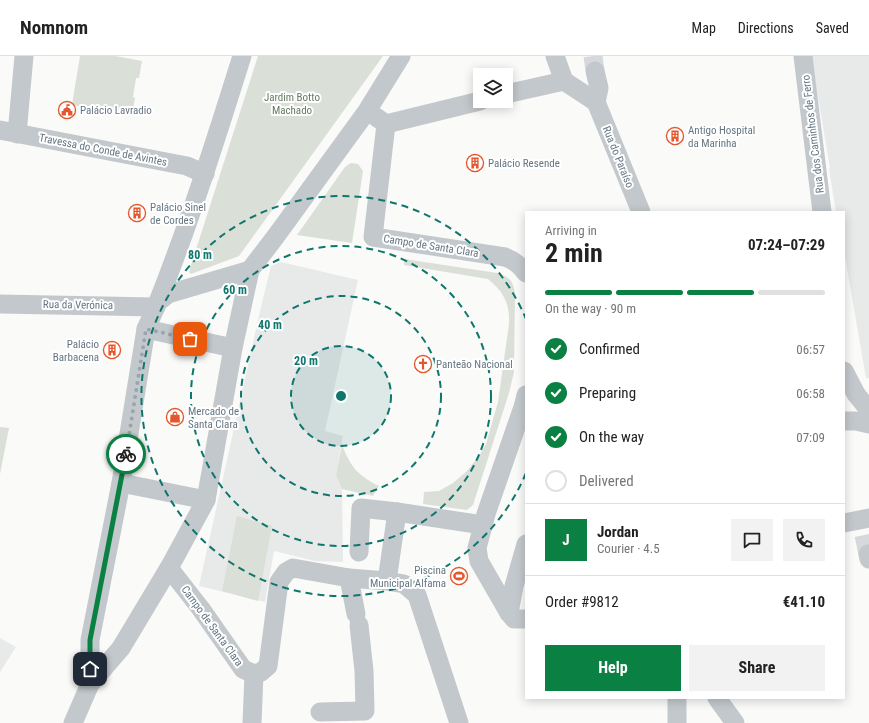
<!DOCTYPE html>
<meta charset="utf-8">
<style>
body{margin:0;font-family:"Roboto Condensed",sans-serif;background:#f2f2f2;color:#222;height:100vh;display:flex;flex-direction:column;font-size:15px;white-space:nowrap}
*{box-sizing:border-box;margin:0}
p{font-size:13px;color:#767676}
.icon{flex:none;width:22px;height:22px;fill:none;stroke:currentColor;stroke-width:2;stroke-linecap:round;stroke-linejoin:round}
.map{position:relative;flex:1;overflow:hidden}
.details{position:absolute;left:525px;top:155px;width:320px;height:488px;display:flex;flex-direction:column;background:#fff;border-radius:0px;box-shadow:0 2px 10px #0003}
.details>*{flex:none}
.tools{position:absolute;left:473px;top:12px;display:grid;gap:8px}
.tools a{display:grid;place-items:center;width:40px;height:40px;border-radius:0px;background:#fff;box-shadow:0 2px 10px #0003;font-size:20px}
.pin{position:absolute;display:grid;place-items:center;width:34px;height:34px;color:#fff;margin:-17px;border-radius:8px;box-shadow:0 2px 6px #0006}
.courier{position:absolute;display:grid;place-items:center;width:40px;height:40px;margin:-20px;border:3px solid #0b8043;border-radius:50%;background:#fff;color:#222;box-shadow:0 1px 5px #0007}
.overview em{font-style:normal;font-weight:700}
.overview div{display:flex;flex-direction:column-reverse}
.overview{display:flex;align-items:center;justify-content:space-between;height:68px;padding:0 20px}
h1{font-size:26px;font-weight:700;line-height:30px}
.bar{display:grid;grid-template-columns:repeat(4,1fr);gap:6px 4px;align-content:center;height:48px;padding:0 20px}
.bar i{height:5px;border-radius:3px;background:#e0e0e0}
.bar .on{background:#0b8043}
.bar p{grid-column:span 4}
.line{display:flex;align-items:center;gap:10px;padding:0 20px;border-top:1px solid #e0e0e0}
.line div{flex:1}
.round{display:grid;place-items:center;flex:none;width:42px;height:42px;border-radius:0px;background:#f2f2f2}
ol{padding:0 20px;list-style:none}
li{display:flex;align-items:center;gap:12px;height:44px}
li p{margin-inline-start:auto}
li .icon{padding:4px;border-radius:50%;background:#0b8043;color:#fff;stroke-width:4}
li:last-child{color:#767676}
li i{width:22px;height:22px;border:2px solid #e0e0e0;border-radius:50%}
.button{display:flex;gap:8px;margin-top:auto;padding:8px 20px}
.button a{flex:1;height:46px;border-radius:0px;background:#0b8043;color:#fff;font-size:16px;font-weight:700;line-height:46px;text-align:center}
.button a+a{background:#f2f2f2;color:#222}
header{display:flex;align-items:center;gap:24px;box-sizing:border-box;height:56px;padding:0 20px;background:#fff;border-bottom:1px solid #e0e0e0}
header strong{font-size:19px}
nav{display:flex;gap:22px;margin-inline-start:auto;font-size:14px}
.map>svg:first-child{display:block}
.built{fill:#e8e9e9}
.green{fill:#dadfd7}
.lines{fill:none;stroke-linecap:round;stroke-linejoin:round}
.minor-tunnel{stroke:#d5d9db;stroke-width:19;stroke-dasharray:19 10;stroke-linecap:butt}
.minor{stroke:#c3c8cc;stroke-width:19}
.done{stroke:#99a4ac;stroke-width:4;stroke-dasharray:0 7.2}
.route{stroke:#0b8043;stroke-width:5}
.ring{fill:none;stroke:#0f766e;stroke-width:2;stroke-dasharray:7 5}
.labels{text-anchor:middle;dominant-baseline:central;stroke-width:4;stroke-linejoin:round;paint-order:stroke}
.park-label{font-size:11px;fill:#687a64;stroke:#fff}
.poi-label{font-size:11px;fill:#657683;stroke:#fff;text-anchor:start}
.street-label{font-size:11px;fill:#657683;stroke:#fff}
.centre{fill:#0f766e;stroke:#fff;stroke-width:2}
.ring-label{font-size:12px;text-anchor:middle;font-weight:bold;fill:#0f766e;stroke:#fff;stroke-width:4;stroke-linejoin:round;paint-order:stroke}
</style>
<header>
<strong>Nomnom</strong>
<nav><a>Map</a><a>Directions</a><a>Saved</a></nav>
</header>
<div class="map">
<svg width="869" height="667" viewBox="0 0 869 667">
<rect width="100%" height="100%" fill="#fafaf8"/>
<g class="built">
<path d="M811,0H869V322H866L845,201H844V156H836L829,113L830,112Z"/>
<path d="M281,206L358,224L325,375L343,380L336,419L342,433L343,506L315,505L274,495L265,546L199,530L260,255L271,210Z"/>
<path d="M0,582L16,591L0,616Z"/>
</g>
<g class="green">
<path d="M80,0H115L142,5L139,22H136L133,41L135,42L132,59L72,49Z"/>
<path d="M258,0H383L239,200L191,218L189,216L192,206Z"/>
<path d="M351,107L358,108L363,115L352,187L297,179L345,111Z"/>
<path d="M404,203L497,217C509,221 513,224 515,237L514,316L509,337L473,449L467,454L423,448L424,436L439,435L453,427L467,415L479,400L486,388L498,346L509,268C510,248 504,236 488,223L404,209Z"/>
<path d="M0,371L9,372L0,418Z"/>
<path d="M342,389C351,411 357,419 379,430L373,440L342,433L336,419Z"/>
<path d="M237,460L272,470L258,545L222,535Z"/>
</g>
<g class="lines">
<g class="minor-tunnel">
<path d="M593,0L595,15"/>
<path d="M864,479L868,498"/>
</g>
<g class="minor">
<path d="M555,0L564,25L596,46"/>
<path d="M803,0L822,156"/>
<path d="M595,15L599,32L596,46"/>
<path d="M506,38L564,25"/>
<path d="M596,46L641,156"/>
<path d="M376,61L386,68L480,45"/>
<path d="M386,68L373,181L505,201C515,205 520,209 526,217"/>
<path d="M0,74L187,110L205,118"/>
<path d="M17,78L24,0"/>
<path d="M158,246C190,165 216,83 242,0"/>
<path d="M0,248L156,251"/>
<path d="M146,273L233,292"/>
<path d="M844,315L856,338L869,354"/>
<path d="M526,339L523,351L486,458L477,492L479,505L509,557L514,563H526"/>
<path d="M844,365H856L869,368"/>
<path d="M121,427L206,444"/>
<path d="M844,467L869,462"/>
<path d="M359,496L361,452L397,456"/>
<path d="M868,498L869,503"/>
<path d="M169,512L201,553L243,613L254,618L261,616L268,610L279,526L286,516L293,512L349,522L387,525L397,456L483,469"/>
<path d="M349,522L356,558"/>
<path d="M387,525L404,528L417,539L459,667"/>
<path d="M509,557L514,530L526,488"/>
<path d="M90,628V584L121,427L146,273L158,246L168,238L250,214"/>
<path d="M717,642L735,667"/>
<path d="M320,656L365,655L364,615L359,569"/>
<path d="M73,667L90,628L121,592L169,512L206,444L233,292L250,214L276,180L367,55L401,0"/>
<path d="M252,667L254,618"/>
<path d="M677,667V642"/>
</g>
</g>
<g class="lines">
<path class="done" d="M126,398L146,273L190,283"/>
<path class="route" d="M90,613V584L126,398"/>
</g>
<circle cx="341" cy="340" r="50" fill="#0f766e" fill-opacity=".12"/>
<g class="ring">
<circle cx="341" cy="340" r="50"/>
<circle cx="341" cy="340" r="100"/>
<circle cx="341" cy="340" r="150"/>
<path d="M526 417A200 200 0 1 1 526 263"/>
</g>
<defs>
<g id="civic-ring" transform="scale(0.9)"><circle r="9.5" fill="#fff" stroke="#e4572e" stroke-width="1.5"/><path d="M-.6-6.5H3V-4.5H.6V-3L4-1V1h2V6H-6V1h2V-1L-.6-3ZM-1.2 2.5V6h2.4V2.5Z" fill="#e4572e"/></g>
<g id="building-ring" transform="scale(0.9)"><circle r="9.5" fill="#fff" stroke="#e4572e" stroke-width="1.5"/><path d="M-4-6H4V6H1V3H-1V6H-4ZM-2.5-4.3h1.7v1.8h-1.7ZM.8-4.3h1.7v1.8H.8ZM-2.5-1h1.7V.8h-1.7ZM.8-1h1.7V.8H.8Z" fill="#e4572e"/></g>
<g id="church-ring" transform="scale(0.9)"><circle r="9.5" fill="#fff" stroke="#e4572e" stroke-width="1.5"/><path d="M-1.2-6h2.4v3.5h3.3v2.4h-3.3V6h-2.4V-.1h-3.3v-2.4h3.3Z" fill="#e4572e"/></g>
<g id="shop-ring" transform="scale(0.9)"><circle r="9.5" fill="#fff" stroke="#e4572e" stroke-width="1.5"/><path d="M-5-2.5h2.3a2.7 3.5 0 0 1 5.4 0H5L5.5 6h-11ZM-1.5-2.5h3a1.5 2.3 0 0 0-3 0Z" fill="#e4572e"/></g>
<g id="stadium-ring" transform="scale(0.9)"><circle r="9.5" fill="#fff" stroke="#e4572e" stroke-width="1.5"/><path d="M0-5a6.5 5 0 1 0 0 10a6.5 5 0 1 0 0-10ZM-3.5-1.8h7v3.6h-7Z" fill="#e4572e"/></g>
</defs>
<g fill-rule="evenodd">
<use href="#civic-ring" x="67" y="54"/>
<use href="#building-ring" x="675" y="80"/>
<use href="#building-ring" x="475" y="107"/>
<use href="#building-ring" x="137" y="157"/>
<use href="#building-ring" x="112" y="294"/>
<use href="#church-ring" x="423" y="308"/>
<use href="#shop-ring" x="175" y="361"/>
<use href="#stadium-ring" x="459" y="520"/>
</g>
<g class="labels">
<g class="park-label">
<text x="292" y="41">Jardim Botto<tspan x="292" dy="13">Machado</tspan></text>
</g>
<g class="poi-label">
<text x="80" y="54">Palácio Lavradio</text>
<text x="688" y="74">Antigo Hospital<tspan x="688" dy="13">da Marinha</tspan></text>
<text x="488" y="107">Palácio Resende</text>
<text x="150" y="151">Palácio Sinel<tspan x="150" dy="13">de Cordes</tspan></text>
<text x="99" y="288" text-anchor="end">Palácio<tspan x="99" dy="13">Barbacena</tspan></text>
<text x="436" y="308">Panteão Nacional</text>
<text x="188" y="355">Mercado de<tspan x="188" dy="13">Santa Clara</tspan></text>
<text x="446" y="514" text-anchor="end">Piscina<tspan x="446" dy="13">Municipal Alfama</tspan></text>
</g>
<g class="street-label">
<text transform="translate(813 78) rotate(-97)">Rua dos Caminhos de Ferro</text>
<text transform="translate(103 94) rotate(11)">Travessa do Conde de Avintes</text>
<text transform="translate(618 101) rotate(68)">Rua do Paraíso</text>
<text transform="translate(431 190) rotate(9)">Campo de Santa Clara</text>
<text transform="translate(78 249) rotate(1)">Rua da Verónica</text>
<text transform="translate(212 570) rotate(54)">Campo de Santa Clara</text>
</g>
</g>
<circle cx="341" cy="340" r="6" class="centre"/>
<g class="ring-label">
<text x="200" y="203">80 m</text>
<text x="235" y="238">60 m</text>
<text x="270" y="273">40 m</text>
<text x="306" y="309">20 m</text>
</g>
</svg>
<div class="tools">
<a><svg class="icon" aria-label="layers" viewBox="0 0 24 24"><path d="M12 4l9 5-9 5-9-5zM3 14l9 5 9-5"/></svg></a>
</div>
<div class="pin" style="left:190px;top:283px;background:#ea580c"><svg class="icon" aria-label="bag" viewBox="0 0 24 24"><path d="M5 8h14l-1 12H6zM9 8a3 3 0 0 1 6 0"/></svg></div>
<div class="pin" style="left:90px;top:613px;background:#1f2937"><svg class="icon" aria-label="home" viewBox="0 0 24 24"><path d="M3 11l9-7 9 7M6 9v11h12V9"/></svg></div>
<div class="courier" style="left:126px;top:398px"><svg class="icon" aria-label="bike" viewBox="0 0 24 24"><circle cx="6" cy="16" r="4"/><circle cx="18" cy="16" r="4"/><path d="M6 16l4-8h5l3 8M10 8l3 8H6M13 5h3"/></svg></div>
<section class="details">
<div class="overview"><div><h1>2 min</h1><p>Arriving in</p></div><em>07:24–07:29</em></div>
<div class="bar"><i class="on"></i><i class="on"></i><i class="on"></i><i></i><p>On the way · 90 m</p></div>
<ol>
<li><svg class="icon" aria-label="check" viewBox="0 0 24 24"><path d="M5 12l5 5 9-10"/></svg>Confirmed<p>06:57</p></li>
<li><svg class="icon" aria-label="check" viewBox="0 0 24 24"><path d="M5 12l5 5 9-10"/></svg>Preparing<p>06:58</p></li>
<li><svg class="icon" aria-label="check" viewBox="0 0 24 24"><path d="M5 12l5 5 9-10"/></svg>On the way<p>07:09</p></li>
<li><i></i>Delivered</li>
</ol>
<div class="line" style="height:72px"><b class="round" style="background:#0b8043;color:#fff">J</b><div><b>Jordan</b><p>Courier · 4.5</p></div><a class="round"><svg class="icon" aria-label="chat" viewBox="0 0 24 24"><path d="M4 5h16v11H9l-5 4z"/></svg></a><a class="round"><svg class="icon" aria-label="phone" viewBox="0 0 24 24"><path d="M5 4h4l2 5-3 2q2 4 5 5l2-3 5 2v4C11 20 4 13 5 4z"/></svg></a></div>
<div class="line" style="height:52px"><div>Order #9812</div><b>€41.10</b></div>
<div class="button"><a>Help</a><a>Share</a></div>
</section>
</div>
